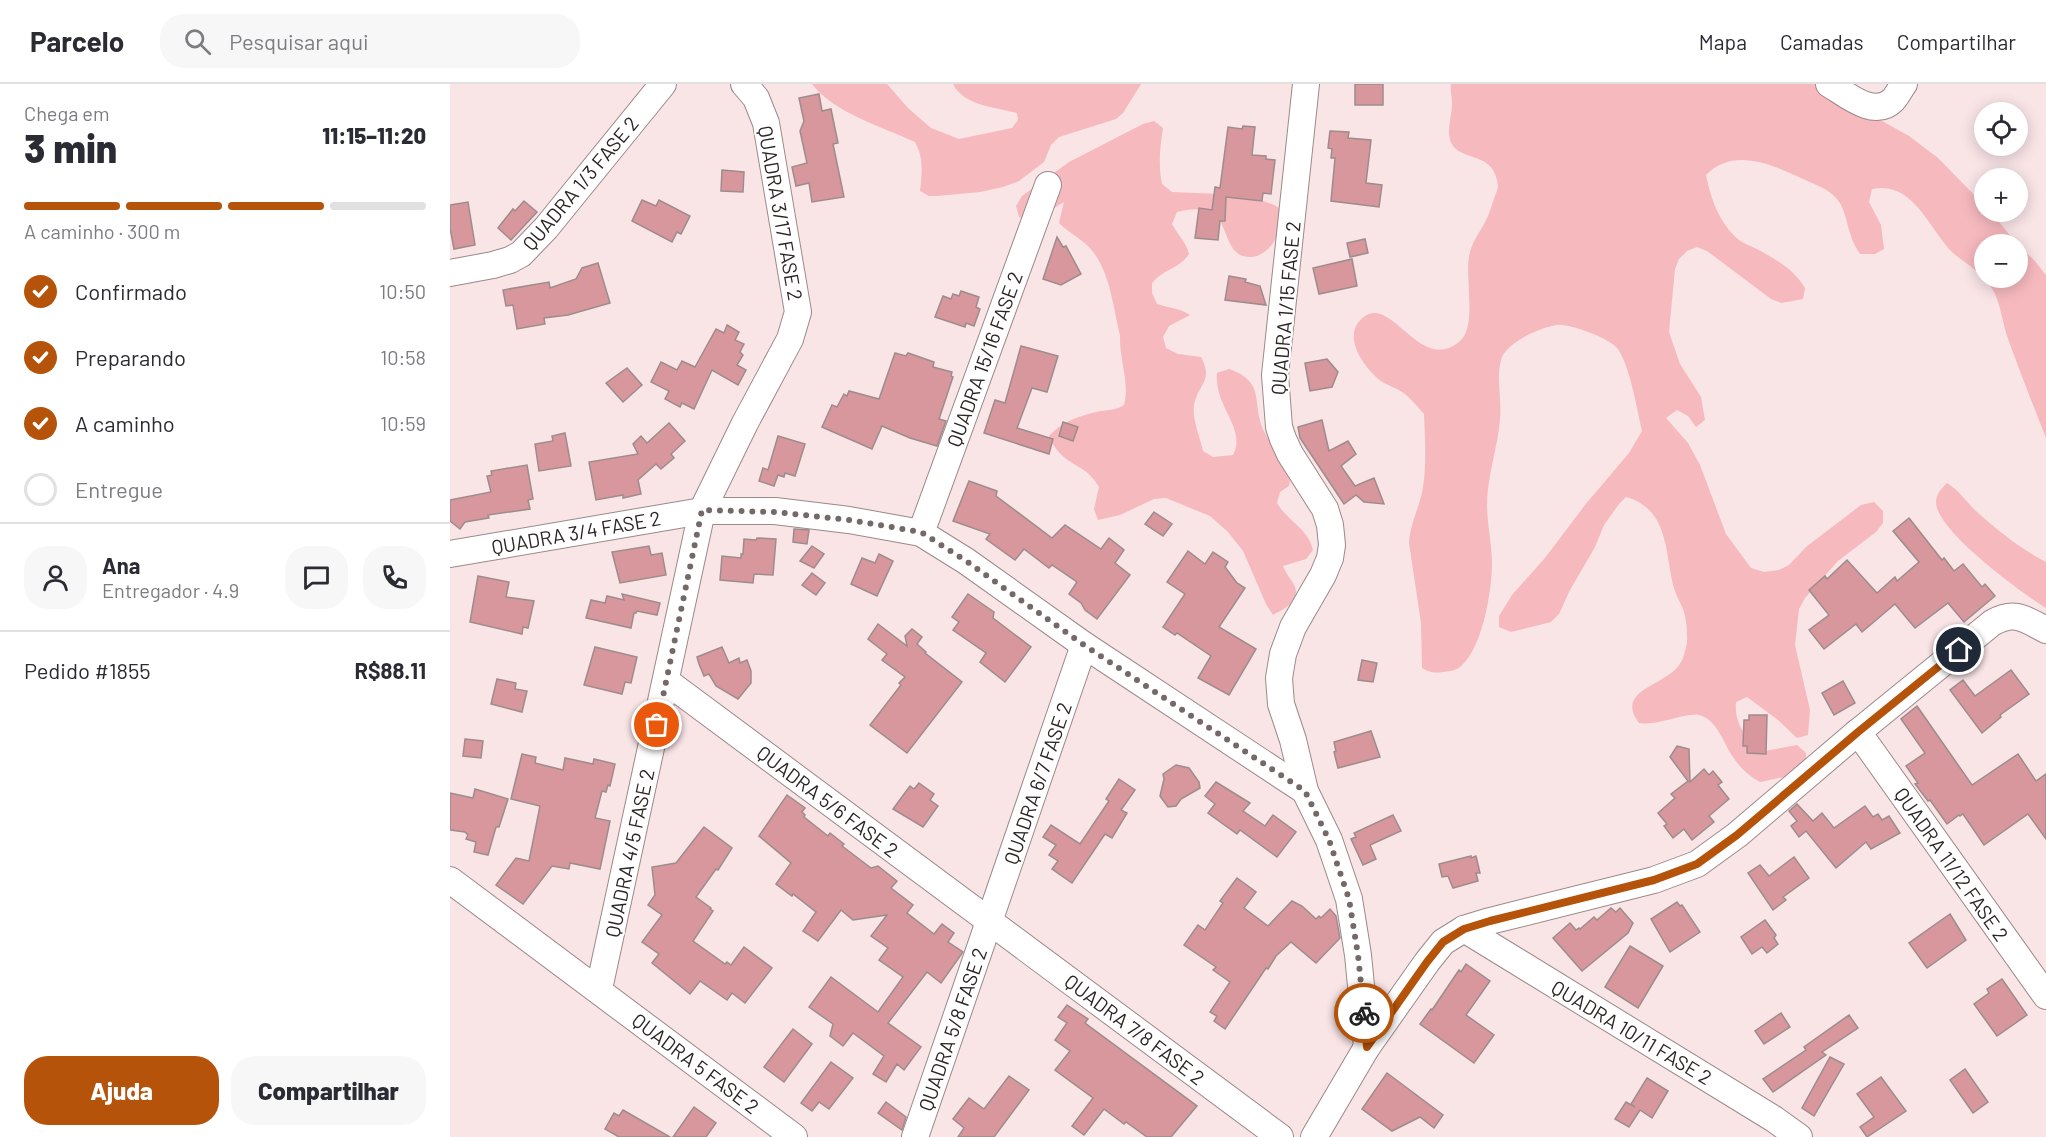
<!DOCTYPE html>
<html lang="pt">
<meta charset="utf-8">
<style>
body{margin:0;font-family:Barlow,sans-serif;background:#f7f7f7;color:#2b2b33;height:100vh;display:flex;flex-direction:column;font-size:22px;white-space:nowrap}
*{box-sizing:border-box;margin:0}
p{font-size:20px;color:#7c7c81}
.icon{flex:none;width:33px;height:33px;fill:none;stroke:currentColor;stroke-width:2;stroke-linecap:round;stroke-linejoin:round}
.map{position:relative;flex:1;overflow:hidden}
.drawer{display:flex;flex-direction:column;background:#fff;width:450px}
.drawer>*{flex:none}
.tools{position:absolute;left:1524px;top:18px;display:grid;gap:12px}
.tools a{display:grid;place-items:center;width:54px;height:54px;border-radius:50%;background:#fff;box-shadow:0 3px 15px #0003;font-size:30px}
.pin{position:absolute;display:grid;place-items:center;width:51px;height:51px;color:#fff;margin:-26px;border:3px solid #fff;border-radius:50%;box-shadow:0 2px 6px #0007}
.courier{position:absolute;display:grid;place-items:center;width:60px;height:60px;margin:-30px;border:4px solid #b45309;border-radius:50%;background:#fff;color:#222;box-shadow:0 2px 8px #0007}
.overview em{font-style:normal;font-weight:800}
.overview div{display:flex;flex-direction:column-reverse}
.overview{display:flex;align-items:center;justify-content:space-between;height:102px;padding:0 24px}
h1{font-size:39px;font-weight:800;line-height:45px}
.bar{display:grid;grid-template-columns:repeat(4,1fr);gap:9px 6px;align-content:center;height:72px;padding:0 24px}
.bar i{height:8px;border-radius:4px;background:#e1e1e2}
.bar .current{background:#b45309}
.bar p{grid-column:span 4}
.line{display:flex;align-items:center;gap:15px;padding:0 24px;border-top:2px solid #e1e1e2}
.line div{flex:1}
.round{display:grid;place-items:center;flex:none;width:63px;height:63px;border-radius:24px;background:#f7f7f7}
ol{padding:0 24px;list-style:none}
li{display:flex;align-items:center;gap:18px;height:66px}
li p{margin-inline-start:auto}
li .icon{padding:6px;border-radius:50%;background:#b45309;color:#fff;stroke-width:4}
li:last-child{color:#7c7c81}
li i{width:33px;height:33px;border:3px solid #e1e1e2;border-radius:50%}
.primary-button{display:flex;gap:12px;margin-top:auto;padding:12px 24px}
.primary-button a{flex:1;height:69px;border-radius:24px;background:#b45309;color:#fff;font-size:24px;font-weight:800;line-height:69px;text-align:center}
.primary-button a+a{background:#f7f7f7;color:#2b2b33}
header{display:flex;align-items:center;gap:36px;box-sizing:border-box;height:84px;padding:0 30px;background:#fff;border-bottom:2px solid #e1e1e2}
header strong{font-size:28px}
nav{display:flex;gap:33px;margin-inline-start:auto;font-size:21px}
.search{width:420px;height:54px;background:#f7f7f7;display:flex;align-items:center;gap:15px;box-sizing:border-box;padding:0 21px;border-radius:24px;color:#7c7c81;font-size:22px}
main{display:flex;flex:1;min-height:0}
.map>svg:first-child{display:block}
.green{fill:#f6b9be}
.building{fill:#d7979c;stroke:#9e8c8d;stroke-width:1.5}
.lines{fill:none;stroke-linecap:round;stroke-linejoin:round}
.minor-casing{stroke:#9c898a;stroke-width:28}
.minor{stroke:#fff;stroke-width:26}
.done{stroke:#746869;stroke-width:6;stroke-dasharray:0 10.8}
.route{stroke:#b45309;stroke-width:8}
.labels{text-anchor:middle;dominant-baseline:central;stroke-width:4.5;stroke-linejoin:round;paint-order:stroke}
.street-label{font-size:20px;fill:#2c2525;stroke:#fff}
</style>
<header>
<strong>Parcelo</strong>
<div class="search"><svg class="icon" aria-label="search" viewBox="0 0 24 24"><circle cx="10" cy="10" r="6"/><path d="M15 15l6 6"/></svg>Pesquisar aqui</div>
<nav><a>Mapa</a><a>Camadas</a><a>Compartilhar</a></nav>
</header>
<main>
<section class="drawer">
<div class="overview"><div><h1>3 min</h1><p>Chega em</p></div><em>11:15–11:20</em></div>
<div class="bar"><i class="current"></i><i class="current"></i><i class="current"></i><i></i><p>A caminho · 300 m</p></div>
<ol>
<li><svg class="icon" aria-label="check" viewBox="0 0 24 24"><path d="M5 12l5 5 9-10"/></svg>Confirmado<p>10:50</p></li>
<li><svg class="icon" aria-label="check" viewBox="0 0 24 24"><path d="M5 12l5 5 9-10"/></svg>Preparando<p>10:58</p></li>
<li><svg class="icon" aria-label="check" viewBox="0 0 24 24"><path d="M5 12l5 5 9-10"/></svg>A caminho<p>10:59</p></li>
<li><i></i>Entregue</li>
</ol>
<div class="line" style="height:108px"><a class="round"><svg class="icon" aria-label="person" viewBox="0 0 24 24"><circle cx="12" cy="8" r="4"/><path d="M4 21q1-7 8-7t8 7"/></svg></a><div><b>Ana</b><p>Entregador · 4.9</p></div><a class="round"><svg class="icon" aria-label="chat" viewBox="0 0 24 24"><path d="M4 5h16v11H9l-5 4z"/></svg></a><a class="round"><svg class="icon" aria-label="phone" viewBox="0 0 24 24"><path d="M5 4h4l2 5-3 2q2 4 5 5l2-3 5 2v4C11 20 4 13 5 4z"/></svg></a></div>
<div class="line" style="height:78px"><div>Pedido #1855</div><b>R$88.11</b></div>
<div class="primary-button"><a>Ajuda</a><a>Compartilhar</a></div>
</section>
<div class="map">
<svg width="1596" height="1053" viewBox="0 0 1596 1053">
<rect width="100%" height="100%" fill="#f9e4e6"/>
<g class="green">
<path d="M362,0H437L458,24L481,44L509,55L562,44L568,36L567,29C545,23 514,22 503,0H691L673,29L666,35L609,53L601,61L594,78L569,97L553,103L530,108L487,112H479L470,107C472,90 474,74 465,58C433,43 384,29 362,0Z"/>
<path d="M1001,0H1377L1425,33L1459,52L1488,74L1534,121V128H1541L1567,160H1534V194H1568V161L1584,176L1596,191V354C1583,321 1570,288 1558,255C1552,238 1551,218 1541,203C1532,189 1515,179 1503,169C1479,145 1463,96 1422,105L1419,118L1431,141L1434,165L1425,170H1410C1406,164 1402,157 1400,149C1396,137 1395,125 1387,115C1378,104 1363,100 1351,94C1321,80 1283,63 1256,91C1261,115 1269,139 1289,156C1293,159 1300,162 1305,164C1325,175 1343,184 1355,204L1353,215L1331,219L1321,215L1257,167L1247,163L1237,167L1229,175L1225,185L1219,248L1230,280L1251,313L1255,336L1246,343L1238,332L1227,326L1216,334L1238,359L1250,381L1276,450L1301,484L1314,488L1329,486L1339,481L1356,463L1411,421L1424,418L1433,427V439L1426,448L1388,477L1355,514L1349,525L1345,561L1360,626L1358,651L1347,654L1328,636L1297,613L1286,618C1284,639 1295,653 1310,668L1347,661L1356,669V680L1338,692L1310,698C1299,692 1290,684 1283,673C1274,660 1267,635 1249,631C1236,628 1209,642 1189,639C1162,603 1224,602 1233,574C1235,567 1238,559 1237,552C1237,544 1236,533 1233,525C1230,518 1226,511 1224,504C1218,482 1218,453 1205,433C1198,423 1188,416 1176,413L1169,420L1154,441L1145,463L1120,506L1109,530L1101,538L1061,548L1049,543V532L1062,511L1095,474L1135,421L1179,369L1192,347C1187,325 1180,283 1168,265C1162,255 1117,238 1106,241C1089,244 1055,259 1051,276C1046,295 1052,316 1050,335C1048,363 1037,392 1037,421C1037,440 1042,460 1042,480C1042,506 1032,570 1007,585C1003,587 997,587 993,588C984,589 981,589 972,584L971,539L959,459C960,441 968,426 972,409C977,383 975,356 974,330C968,323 962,316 955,310C948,304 938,302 931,297C914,284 889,250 915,232C943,213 971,291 1010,257C1027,243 1015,195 1019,173C1021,160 1028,151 1034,140C1039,132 1041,123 1044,115C1045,111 1048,106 1048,102C1045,68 1014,77 1003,62C994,48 1003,32 1002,18C1002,11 1000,7 1001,0Z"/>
<path d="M704,37L713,44C710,63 708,81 712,100L722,108C752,110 809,108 832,126C834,147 818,179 793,172C776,167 777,140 764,130C753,123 739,125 727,128L722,140C728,151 736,158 739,170C728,186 716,183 702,199V209L707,220C719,224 730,224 740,231L719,242L713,253L716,264L728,270L751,273C764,297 748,300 744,321C742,335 750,353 753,367L763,373L783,371C797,344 764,323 767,289L779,285C818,299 800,320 815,349C822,363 832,376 841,389L839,402L830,408L827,419C838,438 858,444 863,466L856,475L833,482C836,489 839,493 843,499C853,516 836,524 823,531L816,520L793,467L778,448L760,432L716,414L704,415L670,431L648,436L644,425L649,403C636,378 611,383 599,352C612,337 632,331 651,327C660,326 666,326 674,321C680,298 669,275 670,251C663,223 660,185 639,163C630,154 618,148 609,139L614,118C598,127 589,139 569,133L566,122L572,112L619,78L693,40Z"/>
<path d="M1497,399C1510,407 1516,418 1527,428C1550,448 1569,464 1596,478V524C1572,509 1488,448 1486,419C1486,410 1491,405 1497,399Z"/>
</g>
<g class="building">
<rect x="905" y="0" width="28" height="21"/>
<path d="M369,10L372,27L381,25L388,59L383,60L394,113L362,118L359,99L346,102L342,83L357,79L350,47L354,37L349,14Z"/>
<path d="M793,42L805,43L802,71L816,72V75L825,76L821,110L813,109L812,117L776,113L775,137H770L768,156L745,154L749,124L762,126L765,103L770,104L778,43L792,45Z"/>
<path d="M880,47L899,48L898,54L921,56L916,99L932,101L929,123L881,117L885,74H881L882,65L878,64Z"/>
<path d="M272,86L294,88L293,108L271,107Z"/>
<path d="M192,116L206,122L209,116L240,132L231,150L227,148L222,158L182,137Z"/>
<path d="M74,117L87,128L61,156L48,144L63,125L65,127Z"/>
<path d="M18,118L25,161L4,165L0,144V121Z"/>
<path d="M607,153L613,163L616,162L631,190L611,201L593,195Z"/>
<path d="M915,155L918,169L900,173L897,159Z"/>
<path d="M902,175L907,202L869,210L863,184Z"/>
<path d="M148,179L160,219L118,231L94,234L95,240L67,245L63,221L56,222L53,206L99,198L100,204L126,195L132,184Z"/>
<path d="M779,192L796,195L795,198L810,202L816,221L775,216Z"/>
<path d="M511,207L529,213L526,223L530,225L524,242L516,239L515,243L485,233L493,212L501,215L503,210L509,212Z"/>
<path d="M277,241L289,248L285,256L294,260L290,268L293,271L287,281L296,286L288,301L262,286L244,325L232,319L230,323L215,315L219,307L201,298L211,278L227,286L232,277L245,283L266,245L274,249Z"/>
<path d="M571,262L608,272L597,308L582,304L567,344L603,355L599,370L534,349L545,316L555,319Z"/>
<path d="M445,269L456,272L458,269L484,278L483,283L502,288L501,292L503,293L489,335L496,337L487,362L460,354L432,342L422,365L372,343L382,321L387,323L394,310L397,312L399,307L429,315Z"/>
<path d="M877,275L888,288L882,303L860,307L855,279Z"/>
<path d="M177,284L192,301L173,318L156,299Z"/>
<path d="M872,336L879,367L898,357L906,370L891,382L905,402L924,394L934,420L914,418L906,411L894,420L850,354L848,343Z"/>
<path d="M613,338L628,343L623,357L609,352Z"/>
<path d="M219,339L235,357L221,370L224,374L211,385L206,380L188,396L191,410L173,414V411L146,416L139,378L188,370L183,360L191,352L197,359Z"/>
<path d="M115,349L121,382L89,387L85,360L103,357L102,352Z"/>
<path d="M328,352L355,360L345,392L335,389L334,393L328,391L324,402L309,397L313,384L318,386Z"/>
<path d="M77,381L83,415L78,416L80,425L38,431L39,434L15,438L10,445L0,437V416L41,408L37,392L42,391L41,387Z"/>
<path d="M519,397L547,407L546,412L602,454L615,441L651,465L659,454L674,466L665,479L680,491L647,535L635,526L631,519L619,510L627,498L602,481L599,484L574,465L565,476L536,455L540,450L503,437Z"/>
<path d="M704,428L722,440L713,452L695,440Z"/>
<path d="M1459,434L1492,476L1494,474L1504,487L1513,480L1532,503L1535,500L1545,512L1514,538L1498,519L1465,544L1445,520L1412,548L1406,540L1374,565L1359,546L1379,531L1359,506L1375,492L1377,495L1397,476L1427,509L1445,493L1447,497L1469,478L1443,447Z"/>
<path d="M344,445L359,446L357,460L343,458Z"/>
<path d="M307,454L326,455L323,491L304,490L303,499L270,496L272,472L291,474V470H293L294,455L306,456Z"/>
<path d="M199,462L201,471L212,469L216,491L170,499L162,468Z"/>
<path d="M362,462L374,470L364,484L350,477Z"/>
<path d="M738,467L755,480L763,468L778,478L775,483L787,499L795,504L769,543L806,565L779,611L748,594L761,572L727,549L725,551L713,543L735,510L717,498Z"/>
<path d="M429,470L443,477L427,512L401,500L412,474L425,479Z"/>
<path d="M362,489L375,499L366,511L352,501Z"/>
<path d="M28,492L59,498L56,513L84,517L78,544L73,543L72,550L20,538Z"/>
<path d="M172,510L210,519L207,531L187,527L186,529H184L181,544L136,534L141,516L155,519L157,512L174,516Z"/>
<path d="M518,510L544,528L543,534L581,563L555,598L530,578L536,569L503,546L509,538L502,533Z"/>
<path d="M428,540L457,562L455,552L462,545L472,553L467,560L476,568L475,569L512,598L457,669L420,641L451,601L449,599L455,593L432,576L437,570L418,555Z"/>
<path d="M145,563L187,573L181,599L175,598L172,610L134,601Z"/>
<path d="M272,563L279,579L289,574L290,579L297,576L301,587V599L288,615L266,602L259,590L254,592L249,580L247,573Z"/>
<path d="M912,576L927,579L923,598L908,596Z"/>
<path d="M1561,586L1579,610L1550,631L1551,633L1532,649L1500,606L1513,596L1525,612Z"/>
<path d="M47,595L66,599L65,605L77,607L72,628L41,620Z"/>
<path d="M1393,597L1405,619L1384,631L1372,609Z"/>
<path d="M1467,622L1522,701L1568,670L1586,697L1596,690V755L1578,730L1534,761L1513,730L1510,732L1509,731L1497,740L1480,716L1478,717L1465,700L1468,699L1456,682L1475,669L1451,635Z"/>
<path d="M1299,631H1317L1316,670L1297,669V662H1293L1294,636H1299Z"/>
<path d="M921,647L930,673L888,684L884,668L886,667L884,658Z"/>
<path d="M15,655L33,657L31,674L13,672Z"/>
<path d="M1227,662L1239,665L1240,698L1254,685L1259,691L1263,687L1272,698L1268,701L1279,715L1259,732L1264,738L1242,756L1234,745L1223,754L1214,742L1217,740L1208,729L1225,714L1221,710L1238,697L1220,673Z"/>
<path d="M72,670L86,673L85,679L113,686L115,674L143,680L144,675L165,680L160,702L158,701L156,708L152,707L145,734L160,737L150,785L120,779L119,785L102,782L73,820L46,801L66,774L79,777L90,722L61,715Z"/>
<path d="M726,681L739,684L749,698L750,704L731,715L726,722L718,723L710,712L714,695L713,690Z"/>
<path d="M669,695L685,706L671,726L677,729L662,754L655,750L622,799L602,785L608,777L599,771L606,761L593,753L601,741L630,760L659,717L656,715Z"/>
<path d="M766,698L800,719L793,727L815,742L823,731L846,748L827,773L790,746L787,750L758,729L765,720L755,712Z"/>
<path d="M469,699L484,710L480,716L488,722L473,743L443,725L460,702L464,705Z"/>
<path d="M25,705L58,715L49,743H46L38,771L24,768L26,758L16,755L18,751L15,748L0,746V709L23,714Z"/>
<path d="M337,711L355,724L352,728L355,731L354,733L378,752L380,749L394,760L392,762L421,784L428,782L447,797L441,804L463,821L457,829L484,850L492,840L504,849L498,858L513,868L491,899L477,888L438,939L471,963L454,986L447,980L436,998L423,990L434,972L403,949L393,962L380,952L383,940L359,923L381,893L428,928L453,893L429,876L438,864L421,852L437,831L403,836L391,826L368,857L353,847L366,828L343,810L342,812L326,800L341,779L309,752Z"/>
<path d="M1347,720L1363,737L1372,729L1384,744L1415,722L1423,733L1428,730L1432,736L1439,732L1450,749L1421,765L1416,758L1386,784L1356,747L1349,753L1341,742L1347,737L1339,727Z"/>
<path d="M943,731L951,747L920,761L926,775L913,781L901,755L906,753L904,749Z"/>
<path d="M254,743L282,764L268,786L266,785L246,813L261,824L260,825L263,827L243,857L275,880L277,878L281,881L294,863L322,884L295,919L282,909L277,916L250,897L240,910L202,879L209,870L192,858L212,831L198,821L205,811L202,783L226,779Z"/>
<path d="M1021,772V774L1026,772L1030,789H1026L1028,797L1003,804L998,792L992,793L989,780Z"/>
<path d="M1344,773L1359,794L1333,813L1336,816L1323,826L1298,789L1310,781L1319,792Z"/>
<path d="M787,794L806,808L794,824L818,842L842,817L852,822L866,835L869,832L871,834L880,825L886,832L890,854L866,879L841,858L826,872L818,885L816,884L775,945L764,937L767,932L760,928L780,898L763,886L766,883L734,861L748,841L755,846L773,819L770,817Z"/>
<path d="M1227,818L1230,822L1232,821L1250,848L1220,868L1201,835Z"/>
<path d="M1161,824L1166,828L1170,824L1183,839L1178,849L1132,887L1103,854L1120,839L1126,846L1129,844L1130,845L1144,833L1147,836Z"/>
<path d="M1500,830L1516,856L1477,884L1459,859Z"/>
<path d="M1315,836L1326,851L1324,854L1328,860L1317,869L1312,863L1302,870L1291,853Z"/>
<path d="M1180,862L1213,882L1188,924L1155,903Z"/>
<path d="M1016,880L1040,897L1016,931L1044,951L1024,979L970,940L981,925L982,926L1009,886L1011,888Z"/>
<path d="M1552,895L1577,931L1547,952L1524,920L1539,909L1537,905Z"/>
<path d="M617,921L638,935L635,939L747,1022L721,1053H697L676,1038L674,1040L654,1025L634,1051L622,1042L643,1014L605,986L620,967L605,956L617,939L608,933Z"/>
<path d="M1331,929L1340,943L1314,960L1305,947Z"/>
<path d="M1399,931L1408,944L1372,968L1376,971L1323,1008L1313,995L1356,966L1354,963Z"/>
<path d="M343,945L362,960L334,998L314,983Z"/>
<path d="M1380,973L1394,980L1364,1032L1352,1024Z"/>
<path d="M381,978L403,994L379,1025L369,1018L362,1027L351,1019Z"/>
<path d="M1515,985L1538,1018L1523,1029L1500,996Z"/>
<path d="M937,989L993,1031L984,1044L970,1033L942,1047L912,1025Z"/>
<path d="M559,992L579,1006L544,1053H508L514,1044L503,1035L519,1014L534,1025Z"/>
<path d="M1431,993L1456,1027L1417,1053L1410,1043L1424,1033L1407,1010Z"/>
<path d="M1197,994L1218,1007L1202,1034L1190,1026L1179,1043L1165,1035L1176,1018L1185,1023L1181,1020Z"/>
<path d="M436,1018L456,1033L452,1046L428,1029Z"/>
<path d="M244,1023L266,1039L256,1053H223Z"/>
<path d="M173,1026L220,1053H169L155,1045L164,1029L169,1032Z"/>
</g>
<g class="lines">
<g class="minor-casing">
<g id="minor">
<path d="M856,0L825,291L829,343L833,355L840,370L875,425L880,441L882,461L880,474L873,491L843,543L833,570L829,594L831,620L843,656L855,707L879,756L899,815L908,871L917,963"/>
<path d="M1379,0C1396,10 1424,35 1443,16C1447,12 1450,5 1454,0"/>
<path d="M0,189L43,181L60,176L71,170L96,144L213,0"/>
<path d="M471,449L598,101"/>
<path d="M0,470L252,427H325L399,436L471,449L516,477L634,561L855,707"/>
<path d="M216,597L830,1053"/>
<path d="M1408,648L1596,912"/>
<path d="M0,796L344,1053"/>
<path d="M1014,845L1324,1035L1349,1053"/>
<path d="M149,905L252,427L295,339L340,255L348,228L316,39L306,14L294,0"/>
<path d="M465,1053L634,561"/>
<path d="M864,1053L917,963L977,878L993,858L1014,845L1040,837L1204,796L1247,780L1287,751L1408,648L1542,539C1565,526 1575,535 1596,546"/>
</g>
</g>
<use href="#minor" class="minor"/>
</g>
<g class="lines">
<path class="done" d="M207,641L252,426L325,428L399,436L471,448L516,477L634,561L855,707L879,756L899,815L908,871L914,929"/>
<path class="route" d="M914,929L917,963L977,878L993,858L1014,845L1040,837L1204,796L1247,780L1287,751L1408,648L1509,566"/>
</g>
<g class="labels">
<g class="street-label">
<text transform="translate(130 99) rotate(-50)">QUADRA 1/3 FASE 2</text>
<text transform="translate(331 129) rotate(80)">QUADRA 3/17 FASE 2</text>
<text transform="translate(835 224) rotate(-85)">QUADRA 1/15 FASE 2</text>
<text transform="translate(534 275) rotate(-70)">QUADRA 15/16 FASE 2</text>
<text transform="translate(126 448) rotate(-10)">QUADRA 3/4 FASE 2</text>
<text transform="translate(587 699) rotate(-71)">QUADRA 6/7 FASE 2</text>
<text transform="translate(378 717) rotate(37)">QUADRA 5/6 FASE 2</text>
<text transform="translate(179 769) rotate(-78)">QUADRA 4/5 FASE 2</text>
<text transform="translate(1502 780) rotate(55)">QUADRA 11/12 FASE 2</text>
<text transform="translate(502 945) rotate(-71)">QUADRA 5/8 FASE 2</text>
<text transform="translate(685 945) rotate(37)">QUADRA 7/8 FASE 2</text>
<text transform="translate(1182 948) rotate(31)">QUADRA 10/11 FASE 2</text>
<text transform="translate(246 979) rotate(37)">QUADRA 5 FASE 2</text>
</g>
</g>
</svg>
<div class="tools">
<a><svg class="icon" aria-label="locate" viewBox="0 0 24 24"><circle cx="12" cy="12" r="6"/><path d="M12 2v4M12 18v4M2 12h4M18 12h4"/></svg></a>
<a>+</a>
<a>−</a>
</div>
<div class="pin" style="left:207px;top:641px;background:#ea580c"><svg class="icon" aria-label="bag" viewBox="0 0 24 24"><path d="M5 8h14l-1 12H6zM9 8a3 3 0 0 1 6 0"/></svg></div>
<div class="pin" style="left:1509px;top:566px;background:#1f2937"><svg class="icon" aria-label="home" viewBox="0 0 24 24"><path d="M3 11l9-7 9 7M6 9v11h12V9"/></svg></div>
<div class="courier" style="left:914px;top:929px"><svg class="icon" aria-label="bike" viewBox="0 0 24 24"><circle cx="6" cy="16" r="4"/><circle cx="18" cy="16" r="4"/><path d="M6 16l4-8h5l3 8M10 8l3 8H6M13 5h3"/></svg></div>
</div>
</main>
